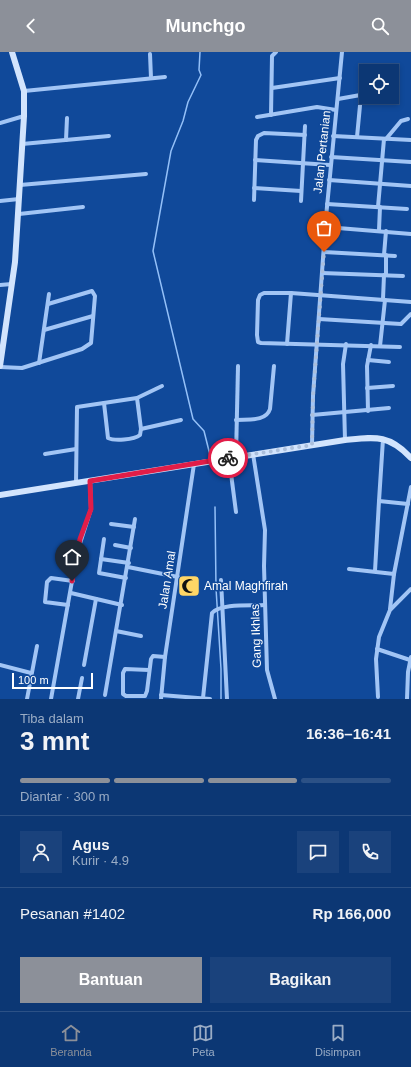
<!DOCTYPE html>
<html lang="id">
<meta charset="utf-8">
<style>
body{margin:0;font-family:Helvetica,sans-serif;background:#1a427c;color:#f1f3f6;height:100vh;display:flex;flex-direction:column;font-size:15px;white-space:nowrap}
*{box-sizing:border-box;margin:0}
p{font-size:13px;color:#9aacc5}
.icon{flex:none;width:22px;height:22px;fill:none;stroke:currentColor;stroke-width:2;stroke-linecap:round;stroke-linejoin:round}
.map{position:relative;height:647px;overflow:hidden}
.panel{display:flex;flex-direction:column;background:#0c3774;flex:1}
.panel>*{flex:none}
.fabs{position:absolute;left:359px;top:12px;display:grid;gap:8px}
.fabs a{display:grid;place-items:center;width:40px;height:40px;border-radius:0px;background:#0c3774;box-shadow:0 2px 6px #0003,0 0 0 1px #2c5186;font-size:20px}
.scale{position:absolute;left:12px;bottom:10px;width:81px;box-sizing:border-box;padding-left:4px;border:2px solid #fff;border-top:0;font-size:11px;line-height:14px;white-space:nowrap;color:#fff;-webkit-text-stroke:3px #10499a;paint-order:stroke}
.pin{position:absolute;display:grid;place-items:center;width:34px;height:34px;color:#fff;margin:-41px -17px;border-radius:50% 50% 50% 0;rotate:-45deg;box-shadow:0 0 4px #0007}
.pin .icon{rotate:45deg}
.courier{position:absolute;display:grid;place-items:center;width:40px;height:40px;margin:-20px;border:3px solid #e11d48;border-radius:50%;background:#fff;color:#222;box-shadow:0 1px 5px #0007}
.summary em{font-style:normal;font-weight:800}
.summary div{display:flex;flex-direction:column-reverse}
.summary{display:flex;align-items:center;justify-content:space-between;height:68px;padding:0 20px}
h1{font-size:26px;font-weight:800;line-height:30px}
.bar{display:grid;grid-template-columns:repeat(4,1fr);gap:6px 4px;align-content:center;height:48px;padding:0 20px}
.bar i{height:5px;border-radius:3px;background:#2c5186}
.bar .on{background:#8c9099}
.bar p{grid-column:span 4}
.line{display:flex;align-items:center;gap:10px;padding:0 20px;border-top:1px solid #2c5186}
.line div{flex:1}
.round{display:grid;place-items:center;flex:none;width:42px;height:42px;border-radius:0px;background:#1a427c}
.button{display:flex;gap:8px;margin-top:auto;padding:8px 20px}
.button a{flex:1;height:46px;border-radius:0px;background:#8c9099;color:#fff;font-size:16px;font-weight:800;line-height:46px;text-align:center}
.button a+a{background:#1a427c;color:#f1f3f6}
header{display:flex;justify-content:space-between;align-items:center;height:52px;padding:0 20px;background:#8c9099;color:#fff;font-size:18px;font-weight:800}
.tabs{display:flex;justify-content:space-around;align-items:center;height:56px;border-top:1px solid #2c5186;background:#0c3774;font-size:11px;color:#9aacc5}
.tabs a{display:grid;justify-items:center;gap:2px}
.tabs .on{color:#8c9099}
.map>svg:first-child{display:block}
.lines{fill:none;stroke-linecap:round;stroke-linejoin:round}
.stream{stroke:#94c0f8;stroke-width:1.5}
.minor{stroke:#a2c5f5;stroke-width:4}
.secondary{stroke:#d2e4fd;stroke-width:6}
.done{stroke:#abbfdc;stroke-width:4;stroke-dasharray:0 7.2}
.route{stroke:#e11d48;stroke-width:5}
.labels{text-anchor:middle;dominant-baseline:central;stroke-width:3;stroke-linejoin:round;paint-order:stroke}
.street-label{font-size:12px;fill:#fff;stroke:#10499a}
.poi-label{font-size:12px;fill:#fff;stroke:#10499a;text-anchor:start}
</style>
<header><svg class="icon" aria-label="back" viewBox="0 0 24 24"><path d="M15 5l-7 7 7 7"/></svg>Munchgo<svg class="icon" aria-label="search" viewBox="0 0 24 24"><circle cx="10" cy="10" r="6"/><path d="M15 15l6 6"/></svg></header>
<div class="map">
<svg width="411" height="647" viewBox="0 0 411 647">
<rect width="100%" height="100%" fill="#10499a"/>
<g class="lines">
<g class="stream">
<path d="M200,0L199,18L201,23L188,50L183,69L171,99L153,199L193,367L204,379L211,407"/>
<path d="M215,455L216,536L221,617V647"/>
</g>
<g class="minor">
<path d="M150,2L151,26"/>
<path d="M272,36L340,26"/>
<path d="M24,39L165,25"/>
<path d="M338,47L366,42"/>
<path d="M271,63L272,4L276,0"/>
<path d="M257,65L317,55L336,58"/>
<path d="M0,71L24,64"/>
<path d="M333,84L411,88"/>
<path d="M357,85L361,43"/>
<path d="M386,87L401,69L408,67"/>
<path d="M66,88L67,66"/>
<path d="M22,92L109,84"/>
<path d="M331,105L411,110"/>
<path d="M255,108L330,113"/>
<path d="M329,128L411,134"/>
<path d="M20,133L146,122"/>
<path d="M254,136L301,139"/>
<path d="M254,148L256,88L258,84L264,81L305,83"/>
<path d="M0,149L19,147"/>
<path d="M301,149L305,74"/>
<path d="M327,152L407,157"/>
<path d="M378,155L384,87"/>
<path d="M19,162L83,155"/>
<path d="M326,175L411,182"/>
<path d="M379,178L380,155"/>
<path d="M324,200L395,204"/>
<path d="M384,203L386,179"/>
<path d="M322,221L403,224"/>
<path d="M386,223V203"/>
<path d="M0,233L12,232"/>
<path d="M383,247L384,223"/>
<path d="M319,267L401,272L411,262"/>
<path d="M44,278L93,264"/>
<path d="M287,292L291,241"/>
<path d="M380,294L385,248"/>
<path d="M400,295L261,291L258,290L257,283L258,248L260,243L264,241H291L411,250"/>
<path d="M368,308L389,310"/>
<path d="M39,311L49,242"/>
<path d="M0,315L22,316L82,297L91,291L95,244L92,239L48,252"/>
<path d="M367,336L393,334"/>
<path d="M104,351L108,386C114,389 134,388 140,383L141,377L137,346"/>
<path d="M368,359L367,314L371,293"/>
<path d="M312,363L389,356"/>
<path d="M236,368C248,367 266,370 270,357L274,314"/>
<path d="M141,377L181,368"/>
<path d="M383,387L379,449L408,452"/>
<path d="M345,388L343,312L346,292"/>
<path d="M312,393L313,344L326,165L342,0"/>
<path d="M45,402L76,397"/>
<path d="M253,402L265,478L264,514L267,618L275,647"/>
<path d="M236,405L238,314"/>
<path d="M229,406L236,460"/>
<path d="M76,431L77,355L137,346L162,334"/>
<path d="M111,472L134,475"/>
<path d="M104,487L99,521L126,526"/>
<path d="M115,493L131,496"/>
<path d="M101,507L129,511"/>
<path d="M128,515L178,525"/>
<path d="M349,517L394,522L411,435"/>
<path d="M375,519L379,449"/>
<path d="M221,528L227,647"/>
<path d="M71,541L122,553"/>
<path d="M68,553L45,550L47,530L51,526L73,529"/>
<path d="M390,557L394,522"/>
<path d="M116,579L141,584"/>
<path d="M377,597L410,608"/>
<path d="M0,613L31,621"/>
<path d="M84,613L96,547"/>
<path d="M149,618L125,617L123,621V642L126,644H145L147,639L151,607L153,604L165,605"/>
<path d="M105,643L135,467"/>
<path d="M161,643L210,647"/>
<path d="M378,645L376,607L379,585L390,558L411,537"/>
<path d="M203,646L212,561C221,551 252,554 265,553"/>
<path d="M27,647L37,594"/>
<path d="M51,647L77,501L91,457L90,429"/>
<path d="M78,647L82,626"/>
<path d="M161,647L165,605L194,412"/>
<path d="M407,647L408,620L411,605"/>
</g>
<g class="secondary">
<path d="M0,314L15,210L24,64V39L12,0"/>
<path d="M0,443L345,388C375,385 389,382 411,406"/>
</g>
</g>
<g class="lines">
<path class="done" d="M228,406L312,393L313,344L324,200"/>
<path class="route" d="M72,529L80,487L91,457L90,429L228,406"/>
</g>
<defs>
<g id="mosque-square" transform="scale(1.15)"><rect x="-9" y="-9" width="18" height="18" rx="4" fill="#ffd666" stroke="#10499a"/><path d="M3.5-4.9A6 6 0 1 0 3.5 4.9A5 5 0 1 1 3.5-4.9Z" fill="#111"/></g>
</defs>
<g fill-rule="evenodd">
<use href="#mosque-square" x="189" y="534"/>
</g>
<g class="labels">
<g class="street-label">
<text transform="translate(322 100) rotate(-84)">Jalan Pertanian</text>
<text transform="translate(167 528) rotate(-81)">Jalan Amal</text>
<text transform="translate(256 584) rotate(-92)">Gang Ikhlas</text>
</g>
<g class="poi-label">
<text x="204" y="534">Amal Maghfirah</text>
</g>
</g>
</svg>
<div class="fabs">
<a><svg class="icon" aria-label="locate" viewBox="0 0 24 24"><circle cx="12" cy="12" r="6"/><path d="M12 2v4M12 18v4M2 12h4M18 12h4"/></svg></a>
</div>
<div class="scale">100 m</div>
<div class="pin" style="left:324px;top:200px;background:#ea580c"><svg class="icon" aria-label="bag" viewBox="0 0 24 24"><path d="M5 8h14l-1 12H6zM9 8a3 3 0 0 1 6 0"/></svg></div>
<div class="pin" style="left:72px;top:529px;background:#1f2937"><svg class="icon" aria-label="home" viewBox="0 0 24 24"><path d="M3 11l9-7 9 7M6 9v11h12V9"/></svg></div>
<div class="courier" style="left:228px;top:406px"><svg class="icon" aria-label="bike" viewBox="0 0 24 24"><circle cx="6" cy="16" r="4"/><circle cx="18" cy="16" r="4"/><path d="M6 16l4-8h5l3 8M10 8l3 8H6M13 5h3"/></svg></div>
</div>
<section class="panel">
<div class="summary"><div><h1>3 mnt</h1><p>Tiba dalam</p></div><em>16:36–16:41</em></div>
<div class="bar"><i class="on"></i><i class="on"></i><i class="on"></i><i></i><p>Diantar · 300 m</p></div>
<div class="line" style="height:72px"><a class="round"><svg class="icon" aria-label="person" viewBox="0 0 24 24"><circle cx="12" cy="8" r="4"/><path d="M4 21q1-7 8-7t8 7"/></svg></a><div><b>Agus</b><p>Kurir · 4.9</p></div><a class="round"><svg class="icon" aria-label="chat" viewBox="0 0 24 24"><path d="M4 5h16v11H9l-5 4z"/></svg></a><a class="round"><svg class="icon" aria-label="phone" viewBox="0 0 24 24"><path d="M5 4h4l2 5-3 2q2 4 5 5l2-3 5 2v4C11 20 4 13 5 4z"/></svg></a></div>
<div class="line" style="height:52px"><div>Pesanan #1402</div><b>Rp 166,000</b></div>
<div class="button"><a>Bantuan</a><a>Bagikan</a></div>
</section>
<nav class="tabs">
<a class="on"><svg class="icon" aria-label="home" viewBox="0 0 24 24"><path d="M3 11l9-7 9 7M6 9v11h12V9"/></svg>Beranda</a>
<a><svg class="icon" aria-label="map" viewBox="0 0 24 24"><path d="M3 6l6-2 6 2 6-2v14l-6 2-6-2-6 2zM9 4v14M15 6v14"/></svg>Peta</a>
<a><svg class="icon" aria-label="saved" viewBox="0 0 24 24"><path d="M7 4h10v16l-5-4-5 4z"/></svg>Disimpan</a>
</nav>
